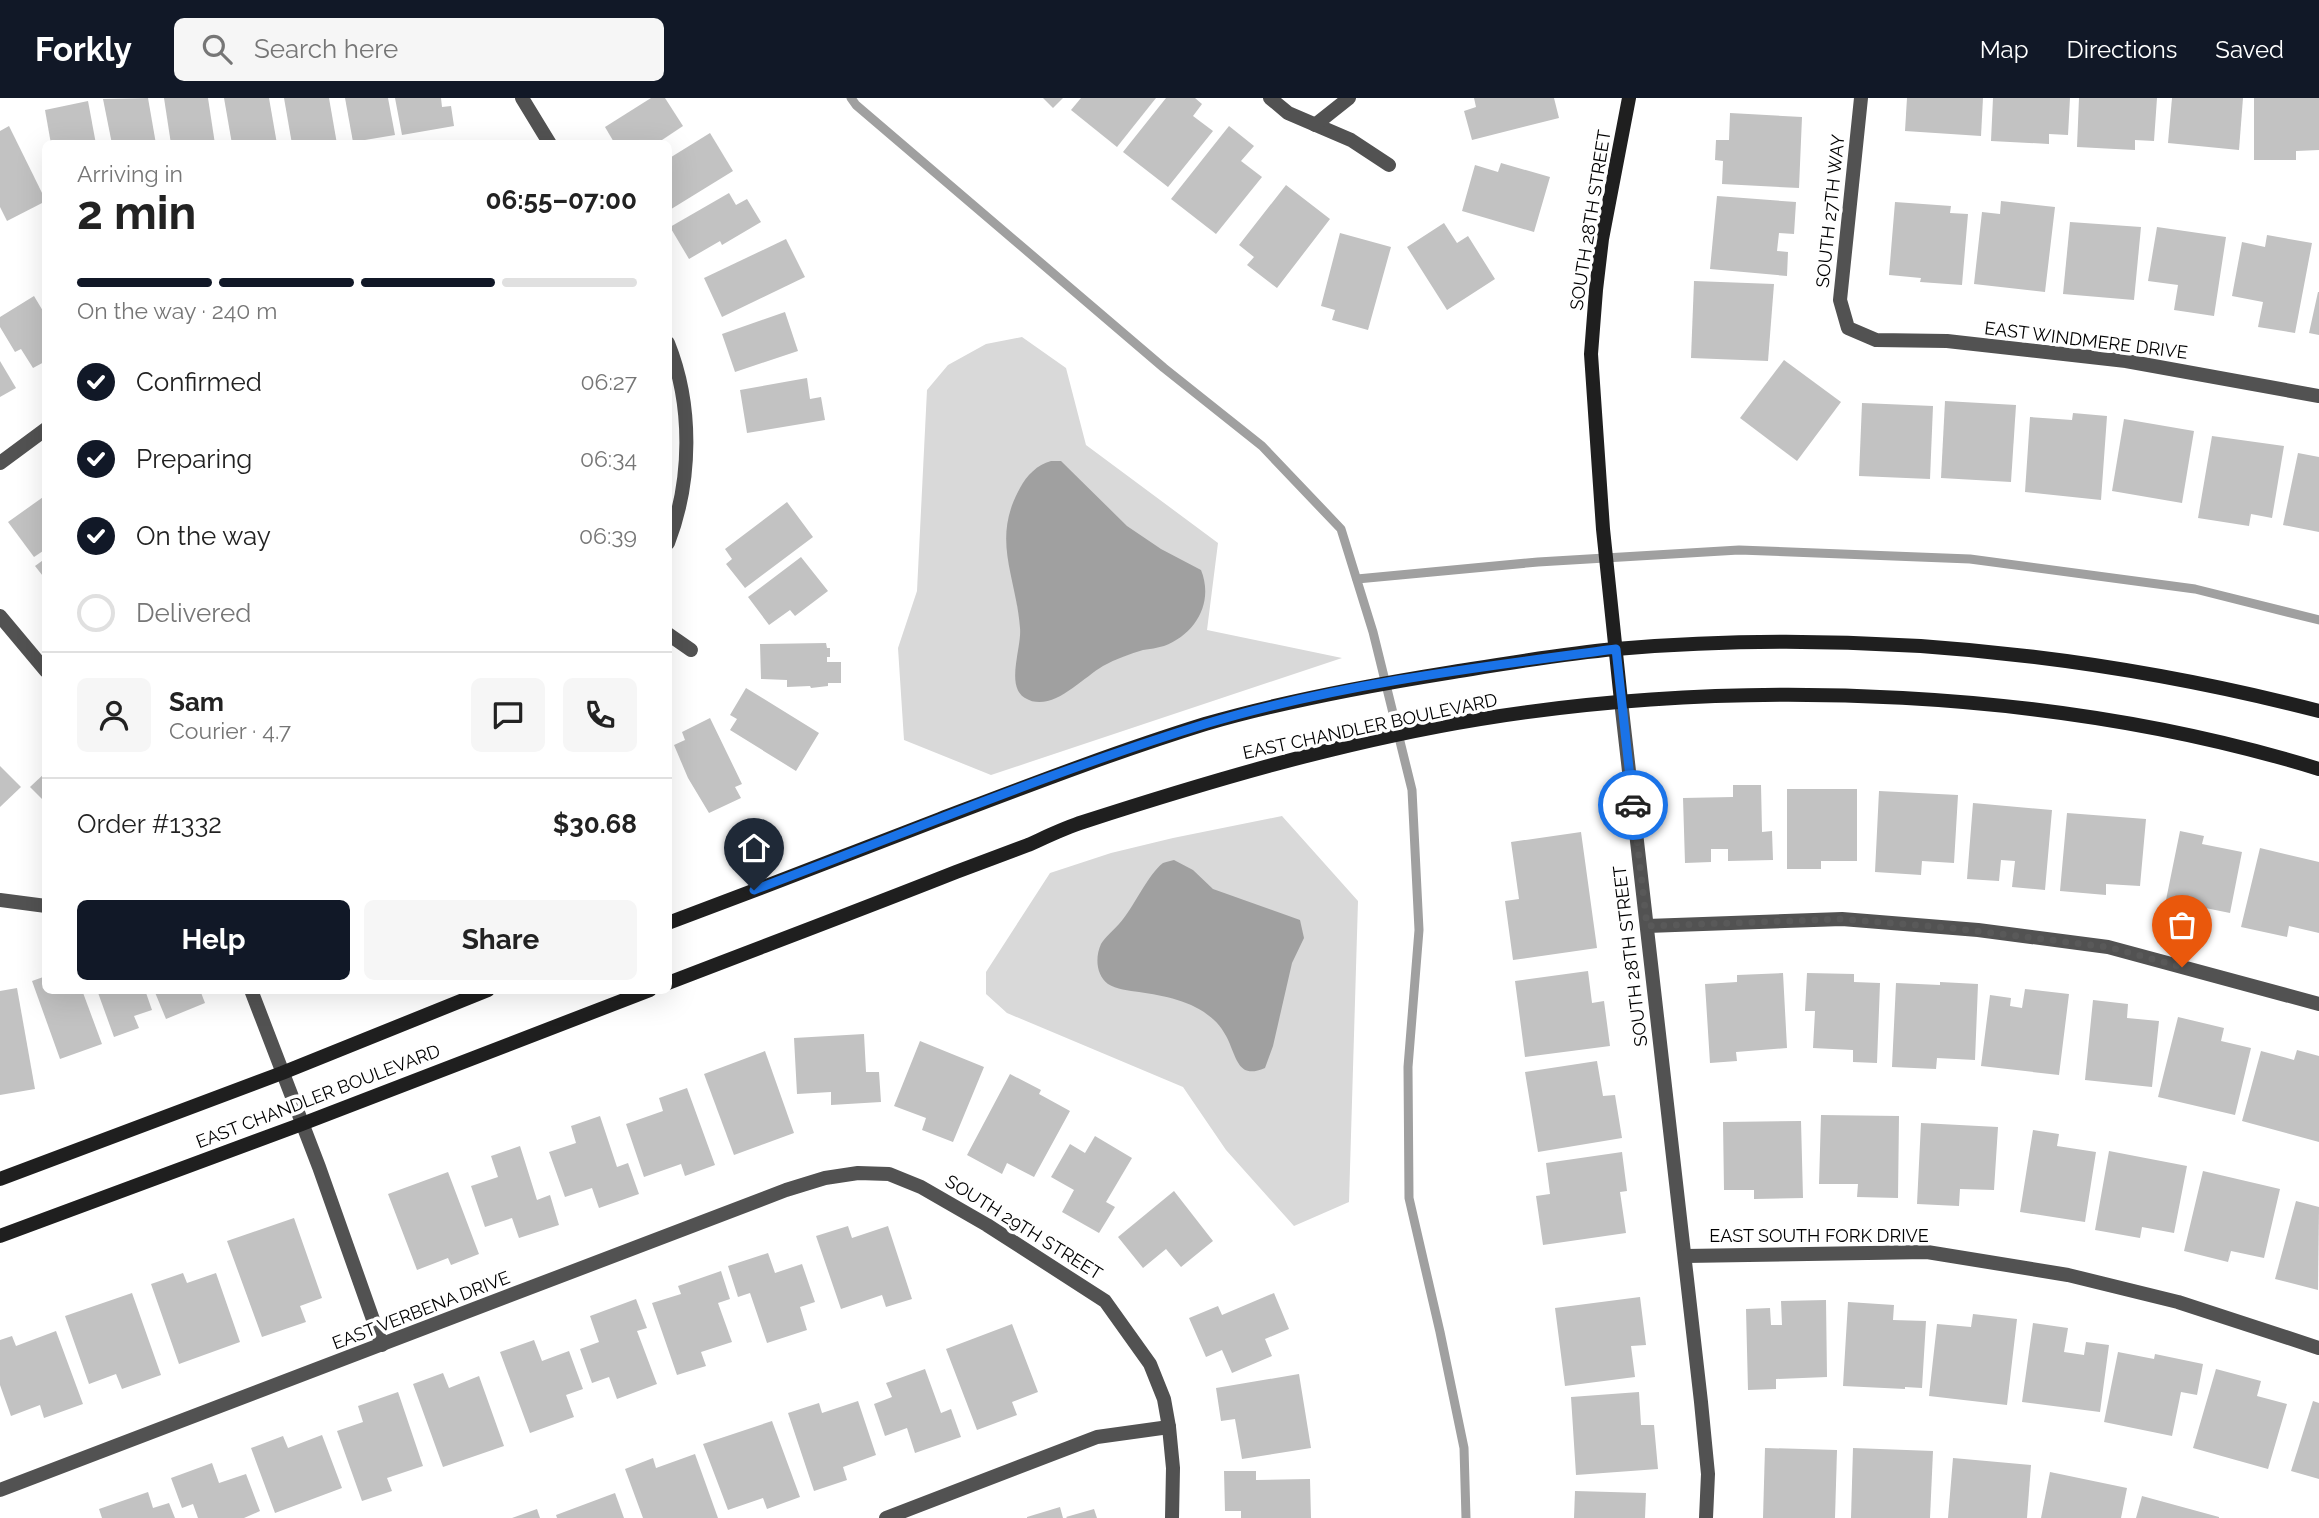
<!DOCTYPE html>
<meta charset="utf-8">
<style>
body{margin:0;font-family:Raleway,sans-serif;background:#f6f6f6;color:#222;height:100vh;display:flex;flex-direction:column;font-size:26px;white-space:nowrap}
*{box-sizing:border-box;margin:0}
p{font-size:23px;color:#767676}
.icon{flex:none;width:38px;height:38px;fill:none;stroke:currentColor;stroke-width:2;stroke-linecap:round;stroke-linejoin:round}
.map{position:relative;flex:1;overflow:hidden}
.drawer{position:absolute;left:42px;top:42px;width:630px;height:854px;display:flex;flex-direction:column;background:#fff;border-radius:10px;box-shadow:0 7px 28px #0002}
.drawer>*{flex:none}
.pin{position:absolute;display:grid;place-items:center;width:60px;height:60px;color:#fff;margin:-72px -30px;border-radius:50% 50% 50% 0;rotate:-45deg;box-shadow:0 0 7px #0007}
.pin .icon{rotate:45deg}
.courier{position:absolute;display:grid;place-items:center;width:70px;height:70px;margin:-35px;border:5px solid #1a73e8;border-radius:50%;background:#fff;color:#222;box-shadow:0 2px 9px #0007}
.summary em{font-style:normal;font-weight:700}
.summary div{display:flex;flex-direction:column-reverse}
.summary{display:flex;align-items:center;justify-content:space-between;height:119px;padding:0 35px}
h1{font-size:46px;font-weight:700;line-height:52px}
.bar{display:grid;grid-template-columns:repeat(4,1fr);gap:10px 7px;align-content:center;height:84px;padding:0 35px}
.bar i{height:9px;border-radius:5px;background:#e0e0e0}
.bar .active{background:#111827}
.bar p{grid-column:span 4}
.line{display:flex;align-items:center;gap:18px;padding:0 35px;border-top:2px solid #e0e0e0}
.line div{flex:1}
.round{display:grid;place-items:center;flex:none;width:74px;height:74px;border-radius:10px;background:#f6f6f6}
ol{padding:0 35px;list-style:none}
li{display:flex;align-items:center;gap:21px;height:77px}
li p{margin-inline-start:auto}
li .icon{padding:7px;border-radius:50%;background:#111827;color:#fff;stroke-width:4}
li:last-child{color:#767676}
li i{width:38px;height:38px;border:4px solid #e0e0e0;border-radius:50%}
.action{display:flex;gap:14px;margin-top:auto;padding:14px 35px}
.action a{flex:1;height:80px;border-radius:10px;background:#111827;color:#fff;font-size:28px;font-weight:700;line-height:80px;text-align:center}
.action a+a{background:#f6f6f6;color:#222}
header{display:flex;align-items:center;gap:42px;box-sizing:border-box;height:98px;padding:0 35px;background:#111827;color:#fff}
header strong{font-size:33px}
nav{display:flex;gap:38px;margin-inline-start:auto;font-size:24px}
.search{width:490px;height:63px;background:#f6f6f6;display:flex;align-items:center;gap:18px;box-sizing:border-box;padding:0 24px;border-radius:10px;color:#767676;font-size:26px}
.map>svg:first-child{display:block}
.green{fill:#d9d9d9}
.water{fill:#a0a0a0}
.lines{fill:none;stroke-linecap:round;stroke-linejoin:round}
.stream{stroke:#a0a0a0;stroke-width:9}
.building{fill:#c2c2c2}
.street{stroke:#525252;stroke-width:14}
.secondary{stroke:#1f1f1f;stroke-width:14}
.done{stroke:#595959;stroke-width:7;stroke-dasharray:0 12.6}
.route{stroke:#1a73e8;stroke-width:9}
.labels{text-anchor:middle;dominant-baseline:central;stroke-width:7;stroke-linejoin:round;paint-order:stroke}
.street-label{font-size:18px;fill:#000;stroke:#fff}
</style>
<header>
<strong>Forkly</strong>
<div class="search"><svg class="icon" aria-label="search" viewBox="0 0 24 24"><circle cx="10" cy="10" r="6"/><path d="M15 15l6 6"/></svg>Search here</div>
<nav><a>Map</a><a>Directions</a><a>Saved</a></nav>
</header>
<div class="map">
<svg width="2319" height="1420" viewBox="0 0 2319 1420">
<rect width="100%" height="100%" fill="#fff"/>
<g class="green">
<path d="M1022,239L1066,270L1086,347L1218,445L1207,532L1342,560L991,677L904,642L898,550L917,493L927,292L948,267L986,246Z"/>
<path d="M1282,718L1358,803L1349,1104L1294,1128L1226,1052L1183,989L1007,915L986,896V874L1050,775L1111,755L1173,740Z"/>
</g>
<g class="water">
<path d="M1051,363H1061L1127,428L1161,451L1201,472C1214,504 1196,536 1164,548C1157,550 1150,551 1143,552C1129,556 1116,561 1103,568C1081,581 1051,616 1025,600C1005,588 1022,550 1020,530C1016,477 991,442 1020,390C1027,377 1037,367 1051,363Z"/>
<path d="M1174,762L1193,772L1213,791L1300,822L1304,840L1292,865L1273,948L1265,970C1242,980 1238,966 1231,949C1228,940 1221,928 1214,922C1194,903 1165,898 1139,894C1129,893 1116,891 1108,886C1096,877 1095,859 1101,846C1105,839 1113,833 1119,826C1133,811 1148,776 1163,765C1166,764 1170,763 1174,762Z"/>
</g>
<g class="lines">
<g class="stream">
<path d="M851,0L856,7L1164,270L1262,348L1341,431L1373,534L1412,692L1419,832L1408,969L1409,1100L1440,1234L1464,1350L1466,1420"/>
<path d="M1357,481L1538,464L1739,452L1970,461L2195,491L2319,522"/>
</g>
</g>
<g class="building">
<path d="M148,0L156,46H112L103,1Z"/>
<path d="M164,0H208L215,46H171Z"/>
<path d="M224,0H269L277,46H232Z"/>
<path d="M284,0H329L337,46H292Z"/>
<path d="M345,0H388L395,37L353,44Z"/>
<path d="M395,0H441L442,9L451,8L454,28L402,37Z"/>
<path d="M651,0H665L683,28L656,46H615L605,29Z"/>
<path d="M1043,0H1063L1053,10Z"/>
<path d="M1081,0H1156L1117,49L1071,12Z"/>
<path d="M1166,0H1195L1202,6L1193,18L1213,33L1168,89L1123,54Z"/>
<path d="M1474,0H1554L1559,20L1472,42L1464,13L1476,9Z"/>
<path d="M1907,0H1983L1981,38L1905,33Z"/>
<path d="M1993,0H2070L2068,37L2049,36V46L1991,43Z"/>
<path d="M2079,0H2157L2154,43L2135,42V52L2077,49Z"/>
<path d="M2172,0H2243L2239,52L2168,45Z"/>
<path d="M2254,0H2319V52L2296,53V62H2254Z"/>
<path d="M88,3L96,46H51L45,12Z"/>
<path d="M1730,15L1802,19L1799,90L1722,86L1723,63L1715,62L1716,42H1729Z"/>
<path d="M9,28L46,103L7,123L0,109V33Z"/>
<path d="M1229,28L1254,48L1241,63L1262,79L1216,136L1171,101Z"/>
<path d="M710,35L733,73L668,113V61Z"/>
<path d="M1501,65L1550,79L1534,134L1462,113L1475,67L1498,74Z"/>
<path d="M1286,87L1330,121L1277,190L1247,167L1254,159L1239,147Z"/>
<path d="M729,95L736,107L747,101L761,124L722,147L720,143L689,161L670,129Z"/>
<path d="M1717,98L1796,104L1794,136L1779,135L1777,153L1788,154L1787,178L1710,171Z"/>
<path d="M2001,103L2055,109L2045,194L1974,186L1982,114L2000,116Z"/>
<path d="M1895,104L1951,108L1950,115L1968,116L1962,187L1920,184L1921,180L1889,177Z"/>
<path d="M2070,124L2141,129L2134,202L2063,196Z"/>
<path d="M1444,125L1457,145L1468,138L1495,181L1447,212L1407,149Z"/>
<path d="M2157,129L2226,139L2214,218L2174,212L2178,187L2148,183Z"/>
<path d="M1340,135L1391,149L1368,232L1332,222L1335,212L1321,208Z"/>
<path d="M2267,137L2312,145L2295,235L2258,229L2263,204L2232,198L2242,144L2265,149Z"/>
<path d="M786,141L805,179L722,219L704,180Z"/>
<path d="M1694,183L1774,186L1768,263L1691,260Z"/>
<path d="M2318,194H2319V237L2309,235Z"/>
<path d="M34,198L46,218V263L33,270L21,251L15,254L0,229V219Z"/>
<path d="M785,214L798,253L735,274L722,236Z"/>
<path d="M1784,262L1841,304L1797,363L1740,320Z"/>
<path d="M0,263L16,290L0,299Z"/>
<path d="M807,280L810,301L821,299L825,322L747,335L740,292Z"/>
<path d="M1945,303L2016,307L2011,384L1941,380Z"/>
<path d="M1862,305L1933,308L1930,381L1859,378Z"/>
<path d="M2073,315L2107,318L2101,402L2025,394L2030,319L2072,322Z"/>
<path d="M2124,321L2194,333L2182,405L2112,393Z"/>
<path d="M2212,338L2284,348L2272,420L2251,416L2249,428L2198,420Z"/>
<path d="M2298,355L2319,359V434L2283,427Z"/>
<path d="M46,397V451L34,459L8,424Z"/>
<path d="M787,404L813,439L745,490L726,466L732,461L725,451Z"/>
<path d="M801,459L828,493L795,518L790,512L769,527L748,499Z"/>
<path d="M46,460V482L35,468Z"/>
<path d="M826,545L827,550H830V559H827V564H841V585H828V588L811,590L810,588L787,589V582L761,581L760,546Z"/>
<path d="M746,590L819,635L796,673L730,632L737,621L730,617Z"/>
<path d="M710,620L742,686L735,689L741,700L709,715L688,680L674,647L685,642L682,634Z"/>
<path d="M0,668L21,689L0,709Z"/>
<path d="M46,674V705L30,689Z"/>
<path d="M1733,687H1761L1762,734L1772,733L1773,762L1728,763V751H1711V764L1685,765L1683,700L1733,699Z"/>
<path d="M1787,691H1857V763H1821V771H1787Z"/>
<path d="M1879,693L1958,697L1954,765L1922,763L1921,777L1875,774Z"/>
<path d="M1973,705L2052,712L2045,792L2012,789L2015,763L2001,762L1999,783L1967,781Z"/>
<path d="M2067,715L2146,721L2140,788L2106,786V797L2060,793Z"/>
<path d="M2180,733L2204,738L2202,746L2242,754L2230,815L2166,802Z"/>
<path d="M1581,734L1597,850L1513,862L1505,803L1519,801L1511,744Z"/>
<path d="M2260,750L2319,764V835L2289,828L2287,839L2241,829Z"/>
<path d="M1588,873L1592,905L1604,903L1610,948L1525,959L1515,883Z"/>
<path d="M1783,875L1787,950L1736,954L1737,963L1710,965L1705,886L1737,884V877Z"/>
<path d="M1807,875L1854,876V884L1880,885L1877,965L1853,964V952L1813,950L1815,913H1805Z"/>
<path d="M46,878V892H82L102,946L60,961L32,883Z"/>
<path d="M1940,884L1978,886L1975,962L1937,960L1936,971L1892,969L1896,885L1940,887Z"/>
<path d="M17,890L35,991L0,997V893Z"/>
<path d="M2025,891L2069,896L2059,977L1981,968L1990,897L2011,900L2010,908L2022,910Z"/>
<path d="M97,892H145L152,912L134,918L139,930L114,939Z"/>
<path d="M154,892H200L205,905L166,921Z"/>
<path d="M2093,902L2128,906L2127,920L2159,923L2152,989L2085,982Z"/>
<path d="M2178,919L2224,930L2221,943L2251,950L2235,1017L2158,999Z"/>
<path d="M864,936L866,974H879L881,1004L831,1007V994L797,996L794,940Z"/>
<path d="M920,943L984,969L953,1044L922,1032L926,1020L894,1008Z"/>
<path d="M2297,952L2319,958V1044L2242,1023L2261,953L2294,962Z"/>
<path d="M765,953L794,1035L734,1057L704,976Z"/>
<path d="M1597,963L1603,998L1615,997L1622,1040L1538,1054L1525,974Z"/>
<path d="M1010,976L1041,992L1039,996L1070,1013L1034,1079L1007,1065L1002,1076L967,1057Z"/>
<path d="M687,990L715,1067L685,1078L681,1066L644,1079L626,1026L663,1013L659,1000Z"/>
<path d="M1821,1017L1899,1018L1898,1100L1857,1099L1858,1086H1819Z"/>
<path d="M600,1018L617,1069L628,1065L639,1096L599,1110L592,1090L565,1099L549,1054L576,1045L571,1028Z"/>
<path d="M1801,1023L1803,1100L1754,1101V1092H1724L1723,1024Z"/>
<path d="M1921,1025L1998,1029L1994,1092L1960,1091L1959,1108L1917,1106Z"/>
<path d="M2033,1032L2059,1036L2057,1048L2096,1054L2085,1124L2020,1114Z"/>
<path d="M1095,1038L1132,1060L1106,1104L1115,1109L1099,1135L1062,1114L1074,1092L1051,1079L1070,1046L1085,1055Z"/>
<path d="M520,1048L537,1102L550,1097L559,1127L519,1140L512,1120L485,1129L471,1088L498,1079L491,1058Z"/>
<path d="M2109,1053L2187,1068L2174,1135L2142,1129L2140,1140L2095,1132Z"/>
<path d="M1622,1054L1627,1093L1620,1094L1626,1135L1543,1147L1536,1098L1550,1096L1546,1065Z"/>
<path d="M2203,1073L2280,1091L2264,1160L2231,1153L2228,1164L2184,1153Z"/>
<path d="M448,1074L479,1156L451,1167L448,1160L417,1172L388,1096Z"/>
<path d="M1174,1093L1213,1143L1181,1169L1166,1151L1143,1170L1118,1139Z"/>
<path d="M2296,1103L2319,1109L2318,1192L2275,1181Z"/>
<path d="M294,1120L322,1200L300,1208L306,1224L262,1239L227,1143Z"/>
<path d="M848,1128L852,1140L888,1128L912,1201L886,1209L882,1197L841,1211L816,1138Z"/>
<path d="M768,1155L775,1175L802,1166L815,1204L800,1209L807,1232L767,1245L750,1195L738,1199L728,1168Z"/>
<path d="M721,1173L730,1201L718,1205L732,1244L701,1254L706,1268L677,1277L652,1205L681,1196L678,1188Z"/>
<path d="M183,1175L187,1185L216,1175L240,1244L179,1266L151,1186Z"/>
<path d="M132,1195L161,1277L122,1291L116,1276L89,1286L65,1218Z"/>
<path d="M1274,1195L1289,1231L1265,1241L1272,1258L1232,1275L1222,1252L1206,1259L1189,1220L1218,1208L1222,1217Z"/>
<path d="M1640,1199L1646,1247L1631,1248L1635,1279L1565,1288L1555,1210Z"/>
<path d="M636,1201L647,1230L637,1233L657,1286L617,1301L609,1279L592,1285L580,1251L599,1244L590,1218Z"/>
<path d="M1826,1202L1827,1279L1776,1281V1291L1748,1292L1746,1211L1770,1210L1771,1227H1782L1781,1203Z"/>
<path d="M1848,1204L1894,1207L1893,1222L1926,1223L1922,1290L1905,1289V1291L1843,1288Z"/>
<path d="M1973,1216L2017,1221L2007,1307L1929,1298L1937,1226L1971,1229Z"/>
<path d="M2033,1225L2068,1230L2064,1254L2084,1257L2086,1244L2109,1247L2100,1314L2022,1304Z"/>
<path d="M1012,1226L1038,1294L1012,1304L1017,1317L977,1332L946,1251Z"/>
<path d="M56,1233L83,1306L44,1320L40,1307L11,1318L0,1287V1242L12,1238L16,1248Z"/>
<path d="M534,1242L542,1263L569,1253L583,1291L566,1297L574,1319L530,1335L500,1254Z"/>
<path d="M2118,1254L2154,1261L2155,1256L2203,1266L2197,1297L2181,1294L2172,1338L2104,1324Z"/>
<path d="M925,1271L941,1315L951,1311L961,1339L915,1355L907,1330L885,1338L874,1306L892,1299L886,1285Z"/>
<path d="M2216,1271L2261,1283L2257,1298L2287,1306L2268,1371L2193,1350Z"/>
<path d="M443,1275L449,1290L479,1278L504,1348L443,1369L413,1286Z"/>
<path d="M1299,1276L1311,1350L1242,1361L1235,1321L1221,1323L1216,1290Z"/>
<path d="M398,1294L423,1368L387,1380L392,1393L362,1403L337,1333L363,1324L358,1308Z"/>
<path d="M1639,1294L1641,1327H1654L1658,1371L1576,1377L1571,1299Z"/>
<path d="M858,1303L876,1357L843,1369L847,1382L814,1393L788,1315L819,1305L822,1315Z"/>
<path d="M2313,1303L2319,1305V1381L2291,1373Z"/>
<path d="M772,1323L800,1399L767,1411L763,1400L728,1412L703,1346Z"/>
<path d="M322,1337L342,1390L275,1415L251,1350L283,1338L288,1350Z"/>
<path d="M1765,1350L1837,1352L1835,1420H1763Z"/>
<path d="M1853,1350L1933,1353L1930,1420H1851Z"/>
<path d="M695,1356L718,1420H643L625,1371L653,1360L656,1370Z"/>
<path d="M1953,1360L2031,1367L2027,1420H1948Z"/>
<path d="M212,1365L219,1385L246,1376L260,1413L244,1420H198L193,1406L182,1410L171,1380Z"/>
<path d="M1224,1373H1256V1382L1310,1381L1311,1420H1241V1413H1225Z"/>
<path d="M2050,1374L2127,1390L2121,1420H2041Z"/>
<path d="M1575,1393L1646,1395L1645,1420H1574Z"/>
<path d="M148,1394L153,1410L169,1405L175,1420H102L99,1411Z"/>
<path d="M615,1395L624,1420H557L556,1417Z"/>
<path d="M2142,1398L2219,1419V1420H2136Z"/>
<path d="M1060,1409L1063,1420H1027V1419Z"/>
<path d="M537,1411L540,1420H512Z"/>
<path d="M1094,1411L1097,1420H1067L1066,1419Z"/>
</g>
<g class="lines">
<g class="street">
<path d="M522,0L550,46"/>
<path d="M1270,0L1288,15L1351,42L1389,67"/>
<path d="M1861,0L1840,202L1848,230L1876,242L1947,243L2126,263L2319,298"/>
<path d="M1315,27L1349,0"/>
<path d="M668,245C693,307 692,383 668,445"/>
<path d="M0,365L46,331"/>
<path d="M0,518L46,573"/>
<path d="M668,536L691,552"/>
<path d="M1621,603L1701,1304L1708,1376L1706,1420"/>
<path d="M0,802L46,808"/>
<path d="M1647,828L1842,821L1978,832L2108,849L2319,906"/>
<path d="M251,892L319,1069L382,1247"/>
<path d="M1685,1158L1927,1154L2068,1177L2178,1204L2319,1250"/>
<path d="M0,1392L786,1092L825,1080L858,1075L889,1076L921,1089L987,1127L1105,1203L1150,1266L1164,1301L1169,1329L1173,1370L1172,1420"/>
<path d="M886,1420L1097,1339L1169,1329"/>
</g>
<g class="secondary">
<path d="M1621,603L1603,431L1591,256L1596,192L1602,141L1629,0"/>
<path d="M668,825C759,791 849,756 940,721C1027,688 1115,654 1205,626C1284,603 1366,588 1447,575C1503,566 1560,556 1616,551C1852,531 2090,554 2319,613"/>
<path d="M668,885C764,848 860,812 956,774C980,765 1004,756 1028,747C1046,739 1064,730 1083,724C1213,682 1345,643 1480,621C1748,578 2059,591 2319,671"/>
<path d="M0,1081L282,975L488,892"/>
<path d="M0,1138L302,1026L650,892"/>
</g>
</g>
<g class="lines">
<path class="done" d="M1633,707L1647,828L1842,821L1951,830L2108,849L2182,869"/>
<path class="route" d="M754,792C904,736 1052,673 1205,626C1338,586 1478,569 1616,551L1633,707"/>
</g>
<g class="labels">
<g class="street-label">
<text transform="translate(1830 113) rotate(-84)">SOUTH 27TH WAY</text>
<text transform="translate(1590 122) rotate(-81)">SOUTH 28TH STREET</text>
<text transform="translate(2086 242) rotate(7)">EAST WINDMERE DRIVE</text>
<text transform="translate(1370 628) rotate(-12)">EAST CHANDLER BOULEVARD</text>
<text transform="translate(1630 858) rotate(-97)">SOUTH 28TH STREET</text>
<text transform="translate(318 998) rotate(-21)">EAST CHANDLER BOULEVARD</text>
<text transform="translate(1024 1129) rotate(32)">SOUTH 29TH STREET</text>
<text x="1819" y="1137">EAST SOUTH FORK DRIVE</text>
<text transform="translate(421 1212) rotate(-21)">EAST VERBENA DRIVE</text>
</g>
</g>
</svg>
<div class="pin" style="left:2182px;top:869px;background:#ea580c"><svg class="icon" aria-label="bag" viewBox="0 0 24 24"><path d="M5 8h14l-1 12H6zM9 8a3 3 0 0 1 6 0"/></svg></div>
<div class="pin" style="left:754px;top:792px;background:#1f2937"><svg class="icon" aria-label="home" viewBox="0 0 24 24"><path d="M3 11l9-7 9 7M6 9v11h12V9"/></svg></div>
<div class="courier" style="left:1633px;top:707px"><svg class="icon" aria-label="car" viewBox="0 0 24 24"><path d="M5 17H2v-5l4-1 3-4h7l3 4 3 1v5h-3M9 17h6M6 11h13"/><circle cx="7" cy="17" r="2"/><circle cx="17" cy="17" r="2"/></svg></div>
<section class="drawer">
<div class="summary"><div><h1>2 min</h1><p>Arriving in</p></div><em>06:55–07:00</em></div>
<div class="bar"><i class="active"></i><i class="active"></i><i class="active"></i><i></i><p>On the way · 240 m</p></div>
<ol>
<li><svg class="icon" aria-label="check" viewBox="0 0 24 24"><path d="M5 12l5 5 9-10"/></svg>Confirmed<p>06:27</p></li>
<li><svg class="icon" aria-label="check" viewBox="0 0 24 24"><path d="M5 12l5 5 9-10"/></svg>Preparing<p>06:34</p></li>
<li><svg class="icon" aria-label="check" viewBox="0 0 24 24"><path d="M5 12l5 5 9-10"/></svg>On the way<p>06:39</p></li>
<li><i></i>Delivered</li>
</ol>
<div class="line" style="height:126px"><a class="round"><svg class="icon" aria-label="person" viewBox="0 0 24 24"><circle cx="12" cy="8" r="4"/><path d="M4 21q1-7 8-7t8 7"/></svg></a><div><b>Sam</b><p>Courier · 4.7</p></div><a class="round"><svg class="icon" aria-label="chat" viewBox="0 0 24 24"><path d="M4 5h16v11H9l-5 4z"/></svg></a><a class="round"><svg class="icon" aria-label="phone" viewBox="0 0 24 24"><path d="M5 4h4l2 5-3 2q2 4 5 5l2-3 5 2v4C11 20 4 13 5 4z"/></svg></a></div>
<div class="line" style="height:91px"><div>Order #1332</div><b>$30.68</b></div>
<div class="action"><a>Help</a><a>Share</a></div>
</section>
</div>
